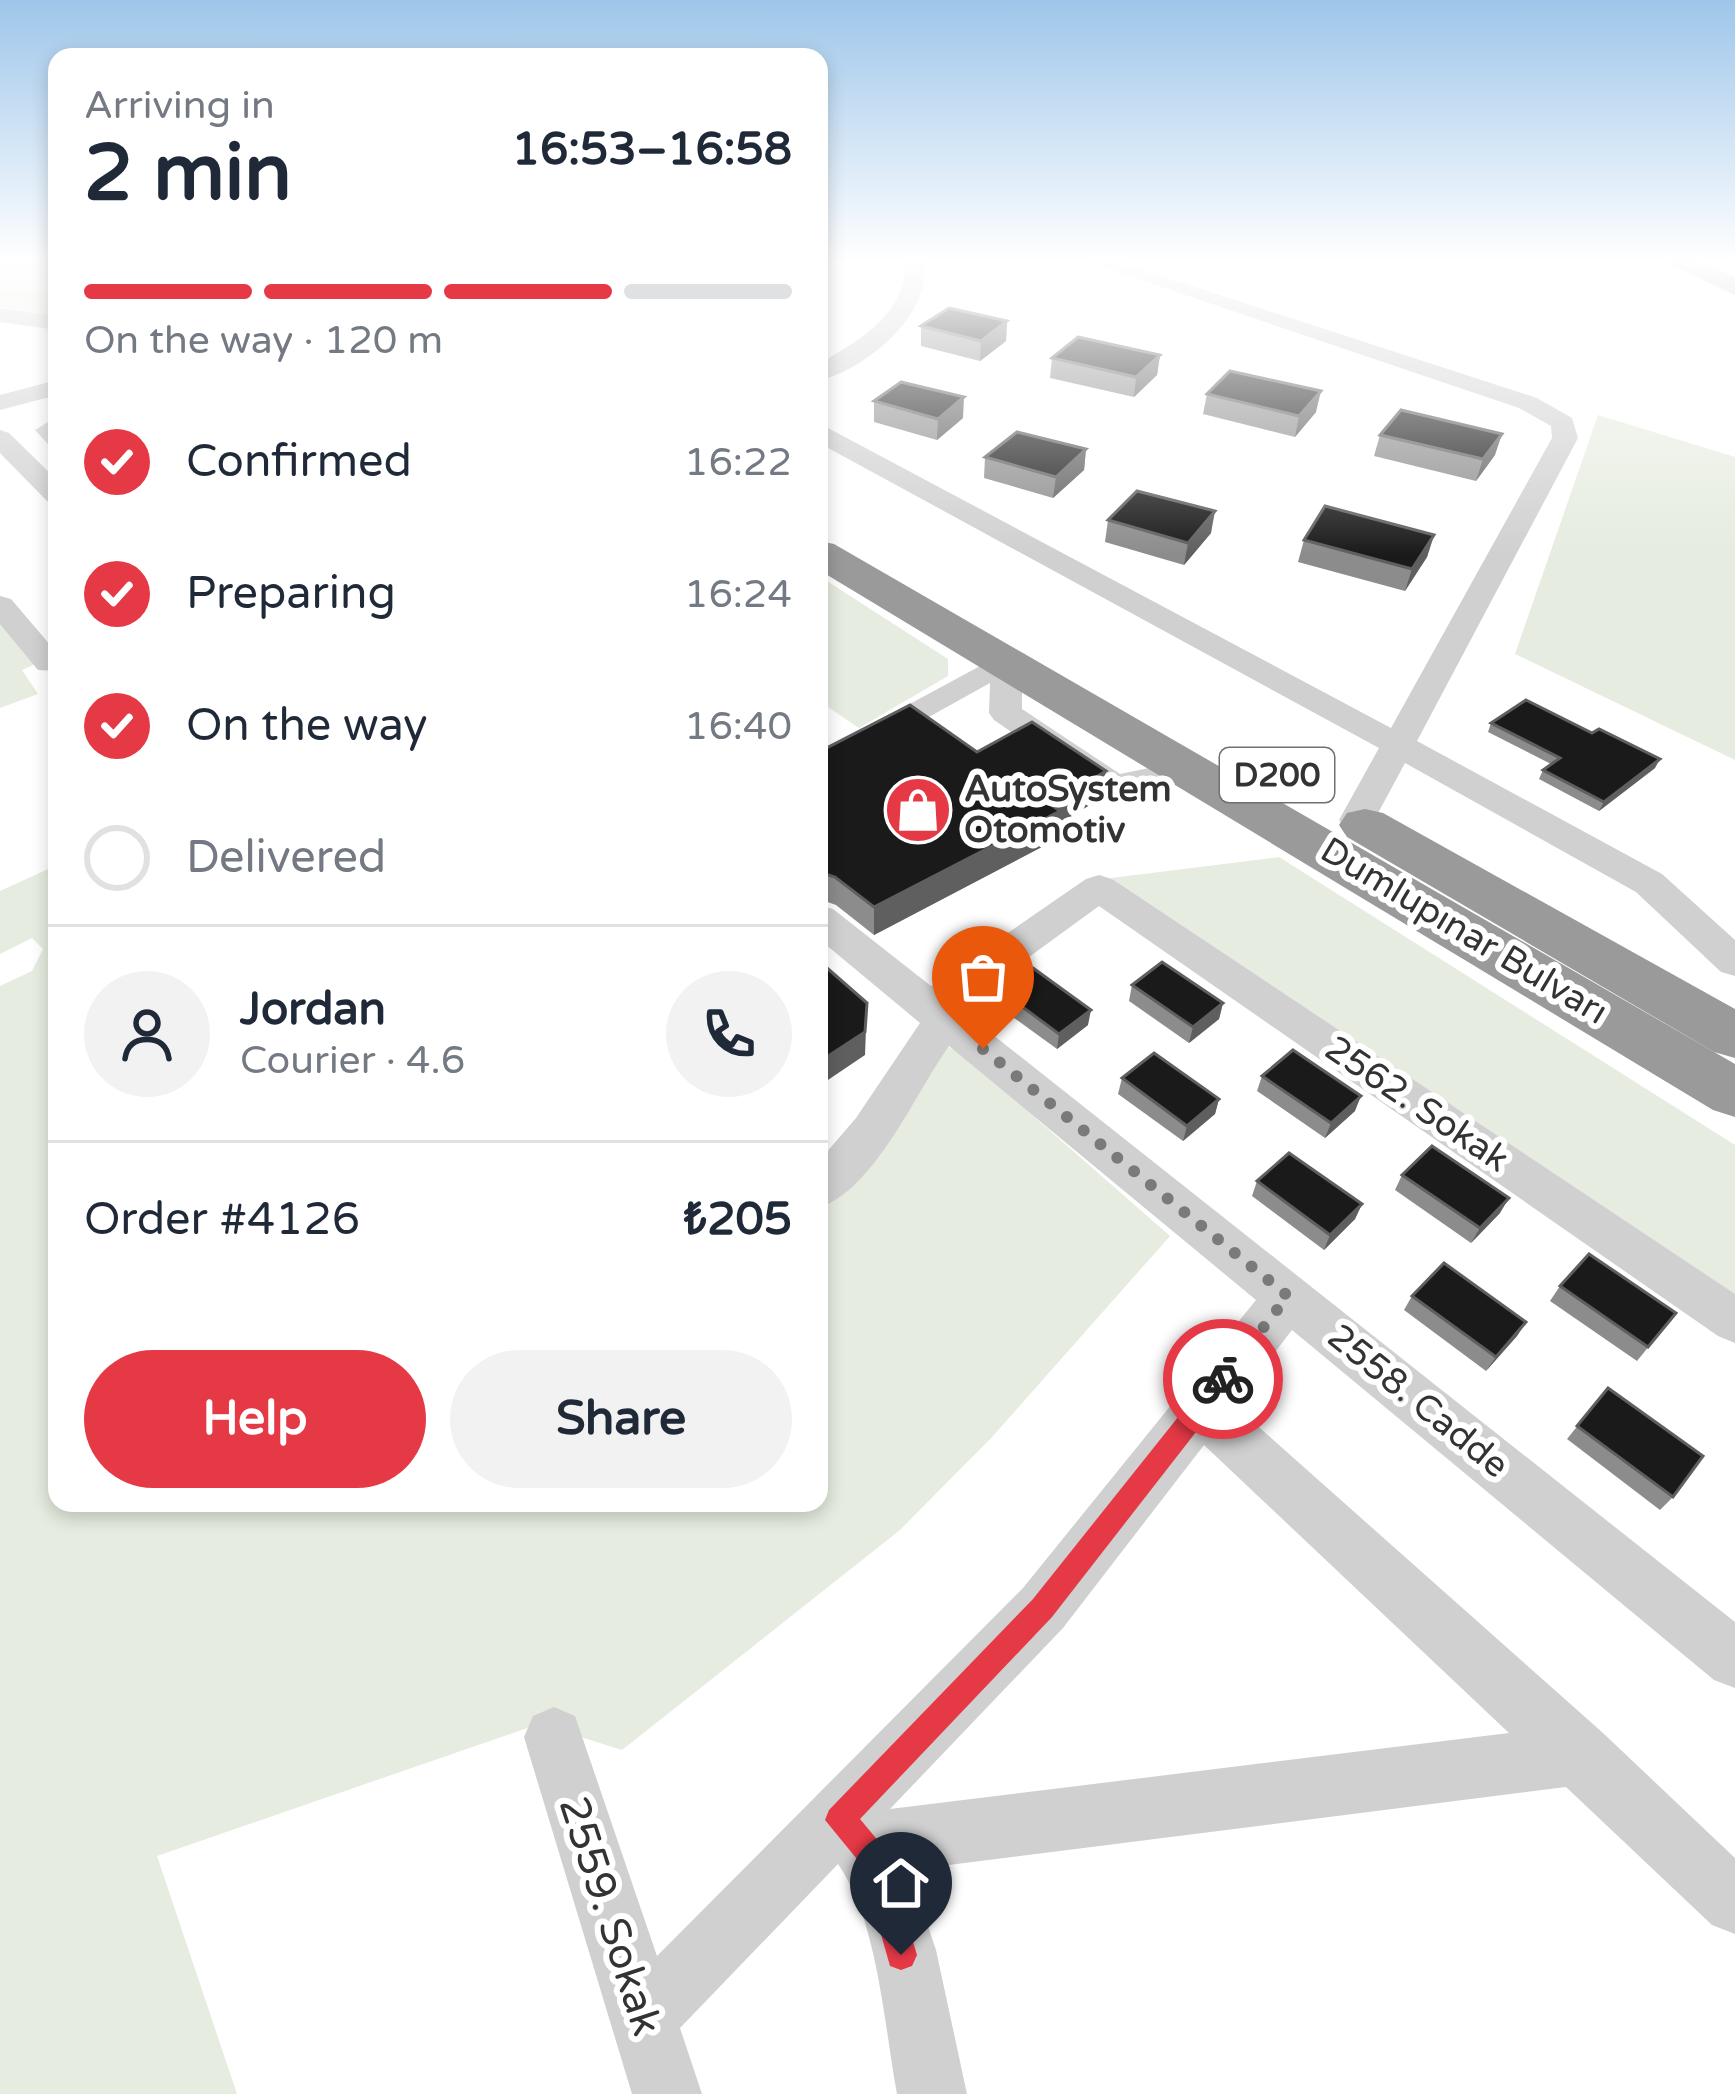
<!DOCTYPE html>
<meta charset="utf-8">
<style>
body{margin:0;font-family:"Varela Round",sans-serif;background:#f2f2f3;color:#1f2937;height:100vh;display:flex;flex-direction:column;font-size:45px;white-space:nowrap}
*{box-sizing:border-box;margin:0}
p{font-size:39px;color:#747a83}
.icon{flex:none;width:66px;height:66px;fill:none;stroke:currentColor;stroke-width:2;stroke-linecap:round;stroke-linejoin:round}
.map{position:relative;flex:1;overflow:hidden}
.side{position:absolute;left:48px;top:48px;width:780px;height:1464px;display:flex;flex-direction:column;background:#fff;border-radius:24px;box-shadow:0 6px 18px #0003}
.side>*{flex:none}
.pin{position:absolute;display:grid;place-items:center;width:102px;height:102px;color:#fff;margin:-123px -51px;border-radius:50% 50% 50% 0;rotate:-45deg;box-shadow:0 0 12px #0007}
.pin .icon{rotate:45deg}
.courier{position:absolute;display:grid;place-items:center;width:120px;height:120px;margin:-60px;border:9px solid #e63946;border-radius:50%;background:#fff;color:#222;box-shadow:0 3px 15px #0007}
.summary em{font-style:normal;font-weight:700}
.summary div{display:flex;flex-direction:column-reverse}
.summary{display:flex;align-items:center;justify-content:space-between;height:204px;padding:0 36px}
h1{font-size:78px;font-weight:700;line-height:90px}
.bar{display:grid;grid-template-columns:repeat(4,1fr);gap:18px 12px;align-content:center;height:144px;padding:0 36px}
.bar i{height:15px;border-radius:9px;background:#e0e1e3}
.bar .selected{background:#e63946}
.bar p{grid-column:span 4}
.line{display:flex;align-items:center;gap:30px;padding:0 36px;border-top:3px solid #e0e1e3}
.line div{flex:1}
.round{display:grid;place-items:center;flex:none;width:126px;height:126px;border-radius:63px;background:#f2f2f3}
ol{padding:0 36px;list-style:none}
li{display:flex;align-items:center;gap:36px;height:132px}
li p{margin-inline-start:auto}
li .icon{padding:12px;border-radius:50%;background:#e63946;color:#fff;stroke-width:4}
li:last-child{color:#747a83}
li i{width:66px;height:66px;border:6px solid #e0e1e3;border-radius:50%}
.cta{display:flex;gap:24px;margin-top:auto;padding:24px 36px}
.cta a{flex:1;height:138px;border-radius:72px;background:#e63946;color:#fff;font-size:48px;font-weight:700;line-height:138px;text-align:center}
.cta a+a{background:#f2f2f3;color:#1f2937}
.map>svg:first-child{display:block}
.green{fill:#e6ecdf}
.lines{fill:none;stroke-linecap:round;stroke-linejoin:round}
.minor{fill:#d0d0d0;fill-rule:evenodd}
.major{fill:#ababab;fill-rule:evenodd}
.highway{fill:#9a9a9a;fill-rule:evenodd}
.wall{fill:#8c8c8c}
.shaded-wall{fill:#5f5f5f}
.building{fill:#1a1a1a;stroke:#5f5f5f;stroke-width:3}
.route{fill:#e63946}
.done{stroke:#7a7a7a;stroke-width:12;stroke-dasharray:0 21.6}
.labels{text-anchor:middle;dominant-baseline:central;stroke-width:12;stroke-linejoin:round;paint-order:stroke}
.shield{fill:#fff;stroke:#707070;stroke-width:3}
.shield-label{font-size:33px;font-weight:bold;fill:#333}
.poi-label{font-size:36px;font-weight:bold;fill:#333;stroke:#fff;text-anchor:start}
.street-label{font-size:36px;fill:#333;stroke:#fff}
.near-street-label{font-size:42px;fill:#333;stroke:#fff}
</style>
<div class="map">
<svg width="1735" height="2094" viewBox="0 0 1735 2094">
<rect width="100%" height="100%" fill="#fff"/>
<g class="green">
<path d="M0,262H57V316L0,307Z"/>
<path d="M1598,415L1735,457V760L1515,654Z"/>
<path d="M819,576L948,659V676L859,728L819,701Z"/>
<path d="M0,618L40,662L22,670L38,694L0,708Z"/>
<path d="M1279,857L1735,1145V1300L1203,951L1111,878Z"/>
<path d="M57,865V1503H819V1203L940,1044L960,1052L1170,1236L993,1436L900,1530L622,1750L539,1724L157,1856L237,2094H0V986L32,971L43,949L32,938L0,954V891Z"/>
</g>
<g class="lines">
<g class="minor">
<path d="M904,262H924C932,315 867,368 819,381V364C859,340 908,314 904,262Z"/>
<path d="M1088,262H1118L1537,398L1572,418L1578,438L1417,741L1662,874L1735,940V976L1721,972L1636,892L1405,763L1370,828H1344L1339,820L1379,748L819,443V425L828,428L1391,728L1552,438L1551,426L1519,408Z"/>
<path d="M0,308L57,316V330L0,322Z"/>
<path d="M57,380V395L0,410V395Z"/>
<path d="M48,422L57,425V447L48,444L35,430Z"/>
<path d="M0,430L9,433L57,480V503L47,501L0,453Z"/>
<path d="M0,596L11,599L57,653V671L38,670L0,624Z"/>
<path d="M1006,652L1022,661V709L1120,774L1193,759L1205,763L1210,770L1205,777L1193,781L1114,797L1102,794L994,720L989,713L990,683L819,778V753Z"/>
<path d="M1099,875L1112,879L1735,1294V1343L1718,1336L1099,906L959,1008L1735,1622V1688L1714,1680L1292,1330L1234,1405L1603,1733L1735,1858V1934L1712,1925L1566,1787L909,1870L936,1950L967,2094H897C884,2025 878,1921 838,1864L680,2028L702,2094H632L524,1737L533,1716L554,1707L575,1716L657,1956L1023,1588L1256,1300L949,1046C915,1093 876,1188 819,1208V1161L856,1118L920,1023L819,939V905L833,909L931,986L1086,879ZM1204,1445L1509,1733L890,1809L1063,1628Z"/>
</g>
<path class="major" d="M1665,262H1699L1735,277V295Z"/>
<g class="highway">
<path d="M819,541L834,544L1735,1064V1117L1713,1110L819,570Z"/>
<path d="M1365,809L1383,813L1735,1009V1058L1714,1052L1347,837L1339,825L1347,813Z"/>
</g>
</g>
<g class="wall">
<path d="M1007,321L1006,341L980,361L921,346V326Z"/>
<path d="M1160,355L1157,375L1134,397L1050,378L1052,358Z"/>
<path d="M1207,394L1316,412L1295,437L1203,414Z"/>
<path d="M874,401L963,418L937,440L874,422Z"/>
<path d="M1380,435L1495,455L1476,481L1374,456Z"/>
<path d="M1086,449L1084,470L1053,498L984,478L985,457Z"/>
<path d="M1108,520L1211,533L1184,565L1105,542Z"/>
<path d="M1434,535L1427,557L1405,591L1298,562L1304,540Z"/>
<path d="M1491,723L1592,733L1655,768L1599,811L1539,779L1543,770L1551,764L1488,732Z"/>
<path d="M819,752H977L1101,798L1059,824L1057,839L874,935L836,905L819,899Z"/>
<path d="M1132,985L1223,1003L1219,1019L1189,1043L1129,1001Z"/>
<path d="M1001,991L1088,1025L1057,1049L999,1007Z"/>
<path d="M1262,1076L1355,1111L1325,1138L1257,1091Z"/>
<path d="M1122,1078L1219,1099L1215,1114L1183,1141L1118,1094Z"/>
<path d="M1402,1175L1500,1213L1471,1243L1395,1190Z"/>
<path d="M1257,1181L1362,1204L1355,1219L1324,1250L1252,1196Z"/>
<path d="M1560,1286L1676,1313L1637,1361L1550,1301Z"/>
<path d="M1412,1296L1526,1322L1517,1336L1486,1371L1404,1310Z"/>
<path d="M1608,1388L1673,1497L1660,1510L1567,1439Z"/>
</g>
<g class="shaded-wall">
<path d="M1007,321L1006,341L980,361L981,341Z"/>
<path d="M1160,355L1157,375L1134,397L1136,377Z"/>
<path d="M1321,391L1316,412L1295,437L1299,416Z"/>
<path d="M964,397L963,418L937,440L938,419Z"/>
<path d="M1502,434L1495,455L1476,481L1483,459Z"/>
<path d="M1086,449L1084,470L1053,498L1056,477Z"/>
<path d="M1215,511L1211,533L1184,565L1188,543Z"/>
<path d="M1434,535L1427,557L1405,591L1412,569Z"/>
<path d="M1660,759L1655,768L1599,811L1604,802Z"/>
<path d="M1106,771L1101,798L1059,824L1057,839L874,935V907Z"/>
<path d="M867,1003L865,1055L819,1086V1062Z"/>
<path d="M1223,1003L1219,1019L1189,1043L1193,1027Z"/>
<path d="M1091,1010L1088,1025L1057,1049L1059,1034Z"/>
<path d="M1361,1096L1355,1111L1325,1138L1331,1123Z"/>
<path d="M1219,1099L1215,1114L1183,1141L1187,1126Z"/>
<path d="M1509,1198L1500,1213L1471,1243L1480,1228Z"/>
<path d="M1362,1204L1355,1219L1324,1250L1330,1235Z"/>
<path d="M1526,1322L1517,1336L1486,1371L1496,1357Z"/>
</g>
<g class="building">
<path d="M949,308L1007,321L981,341L921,326Z"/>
<path d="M1078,337L1160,355L1136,377L1052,358Z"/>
<path d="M1230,371L1321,391L1299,416L1207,394Z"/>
<path d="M901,382L964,397L938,419L874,401Z"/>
<path d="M1401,410L1502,434L1483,459L1380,435Z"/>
<path d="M1017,432L1086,449L1056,477L985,457Z"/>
<path d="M1137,491L1215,511L1188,543L1108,520Z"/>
<path d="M1325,506L1434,535L1412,569L1304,540Z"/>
<path d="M1526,700L1592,733L1599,729L1660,759L1604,802L1543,770L1560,758L1491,723Z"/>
<path d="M910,705L977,752L1032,722L1106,771L1050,804L1060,811L874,907L835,877L819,872V752Z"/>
<path d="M819,961L867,1003L865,1032L819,1062Z"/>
<path d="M1162,962L1223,1003L1193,1027L1132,985Z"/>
<path d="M1033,968L1091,1010L1059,1034L1001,991Z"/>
<path d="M1293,1050L1361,1096L1331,1123L1262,1076Z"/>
<path d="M1154,1053L1219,1099L1187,1126L1122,1078Z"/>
<path d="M1432,1146L1509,1198L1480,1228L1402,1175Z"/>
<path d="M1289,1153L1362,1204L1330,1235L1257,1181Z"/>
<path d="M1589,1254L1676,1313L1648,1347L1560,1286Z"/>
<path d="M1444,1263L1526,1322L1496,1357L1412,1296Z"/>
<path d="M1608,1388L1703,1456L1673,1497L1577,1426Z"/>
</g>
<linearGradient id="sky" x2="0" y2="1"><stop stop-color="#9ec6ea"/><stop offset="0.47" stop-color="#fff"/><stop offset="1" stop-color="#fff" stop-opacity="0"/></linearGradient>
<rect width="1735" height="555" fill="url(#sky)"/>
<path class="route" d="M1223,1368L1231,1372V1387L1052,1617L860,1819L885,1849L917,1955L912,1966L901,1970L890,1966L861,1864L825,1820L829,1810L1033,1599L1214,1372Z"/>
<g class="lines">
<path class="done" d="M983,1049L1288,1296L1223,1379"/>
</g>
<defs>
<g id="shop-disc" transform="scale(3.45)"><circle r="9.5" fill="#e63946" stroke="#fff"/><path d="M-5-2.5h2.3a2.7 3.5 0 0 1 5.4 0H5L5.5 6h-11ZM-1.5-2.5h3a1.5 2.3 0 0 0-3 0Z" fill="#fff"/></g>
</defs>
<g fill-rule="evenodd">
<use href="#shop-disc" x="918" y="810"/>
</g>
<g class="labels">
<rect class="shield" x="1220" y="748" width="114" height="54" rx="9"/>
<g class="shield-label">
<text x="1277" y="775">D200</text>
</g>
<g class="poi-label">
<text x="964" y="789">AutoSystem<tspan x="964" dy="41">Otomotiv</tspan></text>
</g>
<g class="street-label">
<text transform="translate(1464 931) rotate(31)">Dumlupınar Bulvarı</text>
<text transform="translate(1417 1104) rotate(34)">2562. Sokak</text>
<text transform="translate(1418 1401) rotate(39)">2558. Cadde</text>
</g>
<g class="near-street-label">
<text transform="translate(610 1916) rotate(72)">2559. Sokak</text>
</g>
</g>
</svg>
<div class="pin" style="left:983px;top:1049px;background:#ea580c"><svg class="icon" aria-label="bag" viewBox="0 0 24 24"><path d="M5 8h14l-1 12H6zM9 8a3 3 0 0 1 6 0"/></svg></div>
<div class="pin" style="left:901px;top:1955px;background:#1f2937"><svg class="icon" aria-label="home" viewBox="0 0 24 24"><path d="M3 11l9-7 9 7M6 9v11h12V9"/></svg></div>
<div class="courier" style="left:1223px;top:1379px"><svg class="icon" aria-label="bike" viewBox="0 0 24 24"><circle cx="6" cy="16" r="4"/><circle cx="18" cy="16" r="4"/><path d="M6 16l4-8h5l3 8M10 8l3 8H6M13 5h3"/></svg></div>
<section class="side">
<div class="summary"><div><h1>2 min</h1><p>Arriving in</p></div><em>16:53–16:58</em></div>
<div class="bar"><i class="selected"></i><i class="selected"></i><i class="selected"></i><i></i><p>On the way · 120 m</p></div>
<ol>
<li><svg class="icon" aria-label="check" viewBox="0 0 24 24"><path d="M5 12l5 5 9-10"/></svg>Confirmed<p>16:22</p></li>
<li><svg class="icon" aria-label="check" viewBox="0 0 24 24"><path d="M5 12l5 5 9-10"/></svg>Preparing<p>16:24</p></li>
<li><svg class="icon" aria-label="check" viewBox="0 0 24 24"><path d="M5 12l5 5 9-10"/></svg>On the way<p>16:40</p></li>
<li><i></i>Delivered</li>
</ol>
<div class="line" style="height:216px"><a class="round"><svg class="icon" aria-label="person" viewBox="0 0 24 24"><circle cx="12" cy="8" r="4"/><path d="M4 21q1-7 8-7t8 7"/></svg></a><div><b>Jordan</b><p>Courier · 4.6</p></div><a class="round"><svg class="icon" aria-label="phone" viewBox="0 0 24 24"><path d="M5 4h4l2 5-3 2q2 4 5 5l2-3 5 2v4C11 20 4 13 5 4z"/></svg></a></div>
<div class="line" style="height:156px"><div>Order #4126</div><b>₺205</b></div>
<div class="cta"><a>Help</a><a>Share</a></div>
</section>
</div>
